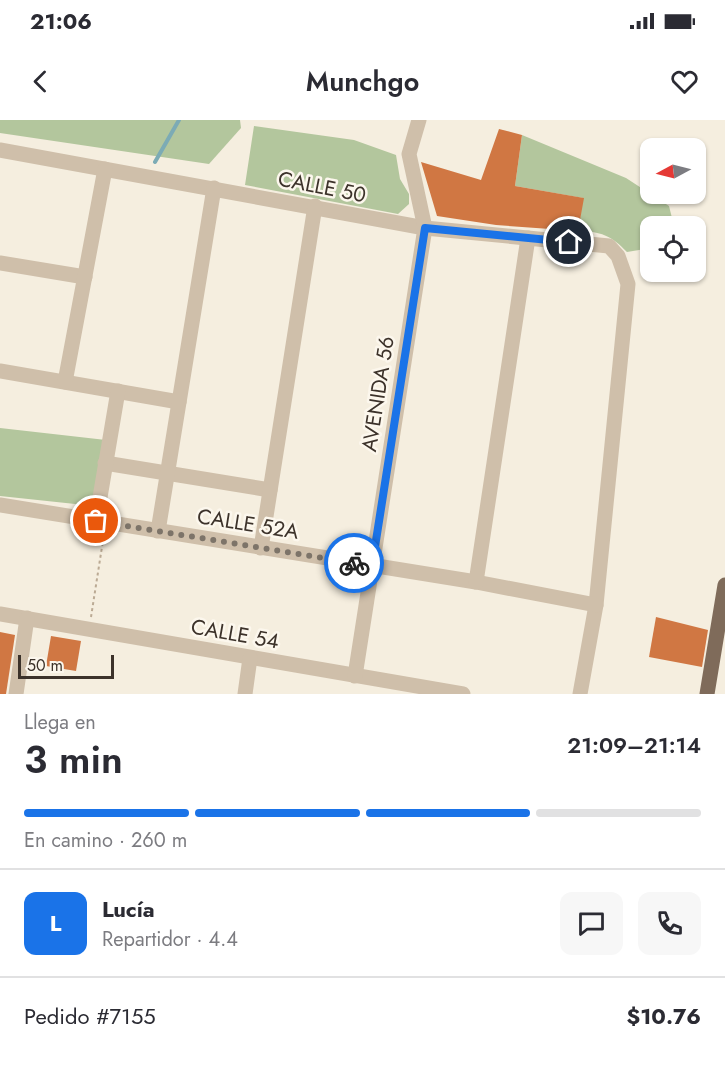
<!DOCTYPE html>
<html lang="es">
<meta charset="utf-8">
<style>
body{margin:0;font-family:Jost,sans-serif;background:#f7f7f7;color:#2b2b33;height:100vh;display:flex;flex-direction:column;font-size:22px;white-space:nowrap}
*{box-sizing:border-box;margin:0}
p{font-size:20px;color:#7c7c81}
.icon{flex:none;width:33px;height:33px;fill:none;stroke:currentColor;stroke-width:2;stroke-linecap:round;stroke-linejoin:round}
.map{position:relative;height:574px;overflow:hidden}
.details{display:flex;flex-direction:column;background:#fff;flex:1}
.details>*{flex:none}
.needle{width:39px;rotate:263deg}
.fabs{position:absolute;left:640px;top:18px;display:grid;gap:12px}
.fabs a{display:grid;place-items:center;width:66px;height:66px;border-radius:12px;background:#fff;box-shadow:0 2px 4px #0004;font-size:30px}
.scale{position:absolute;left:18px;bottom:15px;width:96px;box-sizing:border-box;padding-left:6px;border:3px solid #3c322a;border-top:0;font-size:16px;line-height:21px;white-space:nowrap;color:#3c322a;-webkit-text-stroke:4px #fcf7ed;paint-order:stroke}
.pin{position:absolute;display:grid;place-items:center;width:51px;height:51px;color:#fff;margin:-26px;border:3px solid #fff;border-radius:50%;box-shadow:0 2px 6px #0007}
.courier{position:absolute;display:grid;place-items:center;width:60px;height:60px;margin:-30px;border:4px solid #1a73e8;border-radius:50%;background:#fff;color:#222;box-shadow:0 2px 8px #0007}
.summary em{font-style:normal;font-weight:600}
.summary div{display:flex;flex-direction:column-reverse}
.summary{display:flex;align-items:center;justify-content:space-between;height:102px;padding:0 24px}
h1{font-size:39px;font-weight:600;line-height:45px}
.bar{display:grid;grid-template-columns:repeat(4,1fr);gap:9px 6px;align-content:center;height:72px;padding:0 24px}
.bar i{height:8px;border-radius:4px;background:#e1e1e2}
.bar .on{background:#1a73e8}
.bar p{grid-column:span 4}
.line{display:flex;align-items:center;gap:15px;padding:0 24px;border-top:2px solid #e1e1e2}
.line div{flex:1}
.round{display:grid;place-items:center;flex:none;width:63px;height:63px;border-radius:12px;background:#f7f7f7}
.status{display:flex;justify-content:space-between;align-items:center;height:42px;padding:0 30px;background:#fff;direction:ltr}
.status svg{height:16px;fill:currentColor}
header{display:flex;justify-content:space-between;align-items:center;height:78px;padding:0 24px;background:#fff;font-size:27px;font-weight:600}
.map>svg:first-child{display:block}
.green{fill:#b3c69d}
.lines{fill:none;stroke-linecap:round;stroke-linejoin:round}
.stream{stroke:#7cabb5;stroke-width:4}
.building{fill:#d07743}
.path{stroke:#bbaa94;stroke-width:2;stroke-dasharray:3 3;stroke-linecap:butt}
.minor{stroke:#cfbfaa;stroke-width:15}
.major{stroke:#7f6b5a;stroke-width:15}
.done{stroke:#7d7469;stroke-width:6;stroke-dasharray:0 10.8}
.route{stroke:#1a73e8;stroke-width:8}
.labels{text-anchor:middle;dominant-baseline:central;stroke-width:5;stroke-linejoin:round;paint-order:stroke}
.street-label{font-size:21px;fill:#3c322a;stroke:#fcf7ed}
</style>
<div class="status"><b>21:06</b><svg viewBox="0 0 49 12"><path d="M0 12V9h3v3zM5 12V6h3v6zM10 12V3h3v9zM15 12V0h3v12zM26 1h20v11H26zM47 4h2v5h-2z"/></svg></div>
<header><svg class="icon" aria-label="back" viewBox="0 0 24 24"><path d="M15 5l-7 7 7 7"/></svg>Munchgo<svg class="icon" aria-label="heart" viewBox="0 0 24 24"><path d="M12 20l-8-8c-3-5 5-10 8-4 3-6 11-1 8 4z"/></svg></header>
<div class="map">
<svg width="725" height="574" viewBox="0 0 725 574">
<rect width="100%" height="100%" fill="#f5eedf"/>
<g class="green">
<path d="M0,0H240L241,8L209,44L0,13Z"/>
<path d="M254,6L354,20L396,35L400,59L409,74V84L398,94L245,65Z"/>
<path d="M522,15L626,58L669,86L674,106H651V128L627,132C612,116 600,111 578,111L583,78L515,66Z"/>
<path d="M0,308L106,320L94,386L0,376Z"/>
</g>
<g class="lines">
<path class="stream" d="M155,42L179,0"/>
</g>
<g class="building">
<path d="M499,9L522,15L515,66L584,78L578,111L496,105L437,96L421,42L481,60Z"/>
<path d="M656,497L708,510L702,547L649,537Z"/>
<path d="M0,512L15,515L6,574H0Z"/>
<path d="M51,516L81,521L76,551L46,546Z"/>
</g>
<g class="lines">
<path class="path" d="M91,497L104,414"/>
<g class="minor">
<path d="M0,30L425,108L609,126L618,136L628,164L596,485L580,574"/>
<path d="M0,143L85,157"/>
<path d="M0,251L179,282"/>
<path d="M65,262L105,49"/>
<path d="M105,343L270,370"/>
<path d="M0,385L476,462L596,485"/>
<path d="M96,401L118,271"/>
<path d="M158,411L214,68"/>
<path d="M261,428L315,86"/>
<path d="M476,462L528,118"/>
<path d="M0,494L463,574"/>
<path d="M355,556L425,108L409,34L419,0"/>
<path d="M16,574L27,498"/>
<path d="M245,574L250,538"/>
</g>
<path class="major" d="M707,574L725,465"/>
</g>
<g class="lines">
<path class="done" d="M96,401L354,443"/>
<path class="route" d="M354,443L372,446L425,108L569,122"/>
</g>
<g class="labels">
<g class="street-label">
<text transform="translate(322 67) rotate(11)">CALLE 50</text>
<text transform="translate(378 274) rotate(-81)">AVENIDA 56</text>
<text transform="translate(248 404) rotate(9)">CALLE 52A</text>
<text transform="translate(235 514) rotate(10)">CALLE 54</text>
</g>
</g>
</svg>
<div class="fabs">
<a><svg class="needle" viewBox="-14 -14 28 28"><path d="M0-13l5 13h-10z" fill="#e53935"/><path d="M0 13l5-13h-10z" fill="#7c7c81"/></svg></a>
<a><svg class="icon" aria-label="locate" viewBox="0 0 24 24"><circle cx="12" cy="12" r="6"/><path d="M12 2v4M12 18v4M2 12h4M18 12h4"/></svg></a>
</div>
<div class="scale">50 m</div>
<div class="pin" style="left:96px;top:401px;background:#ea580c"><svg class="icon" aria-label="bag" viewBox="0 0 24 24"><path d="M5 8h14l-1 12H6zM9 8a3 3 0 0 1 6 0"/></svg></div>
<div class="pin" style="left:569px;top:122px;background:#1f2937"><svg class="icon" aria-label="home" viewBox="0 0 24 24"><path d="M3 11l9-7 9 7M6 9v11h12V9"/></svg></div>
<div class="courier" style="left:354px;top:443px"><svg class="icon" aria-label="bike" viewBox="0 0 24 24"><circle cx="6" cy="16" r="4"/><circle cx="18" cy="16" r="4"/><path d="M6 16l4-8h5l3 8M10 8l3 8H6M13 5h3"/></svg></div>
</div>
<section class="details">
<div class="summary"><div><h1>3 min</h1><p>Llega en</p></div><em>21:09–21:14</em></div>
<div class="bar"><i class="on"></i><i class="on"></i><i class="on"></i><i></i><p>En camino · 260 m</p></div>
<div class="line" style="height:108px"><b class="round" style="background:#1a73e8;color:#fff">L</b><div><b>Lucía</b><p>Repartidor · 4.4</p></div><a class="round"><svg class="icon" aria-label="chat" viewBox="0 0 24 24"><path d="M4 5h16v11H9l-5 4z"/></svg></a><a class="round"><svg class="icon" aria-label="phone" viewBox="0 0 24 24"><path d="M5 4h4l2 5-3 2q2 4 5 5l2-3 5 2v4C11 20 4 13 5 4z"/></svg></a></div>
<div class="line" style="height:78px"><div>Pedido #7155</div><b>$10.76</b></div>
</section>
